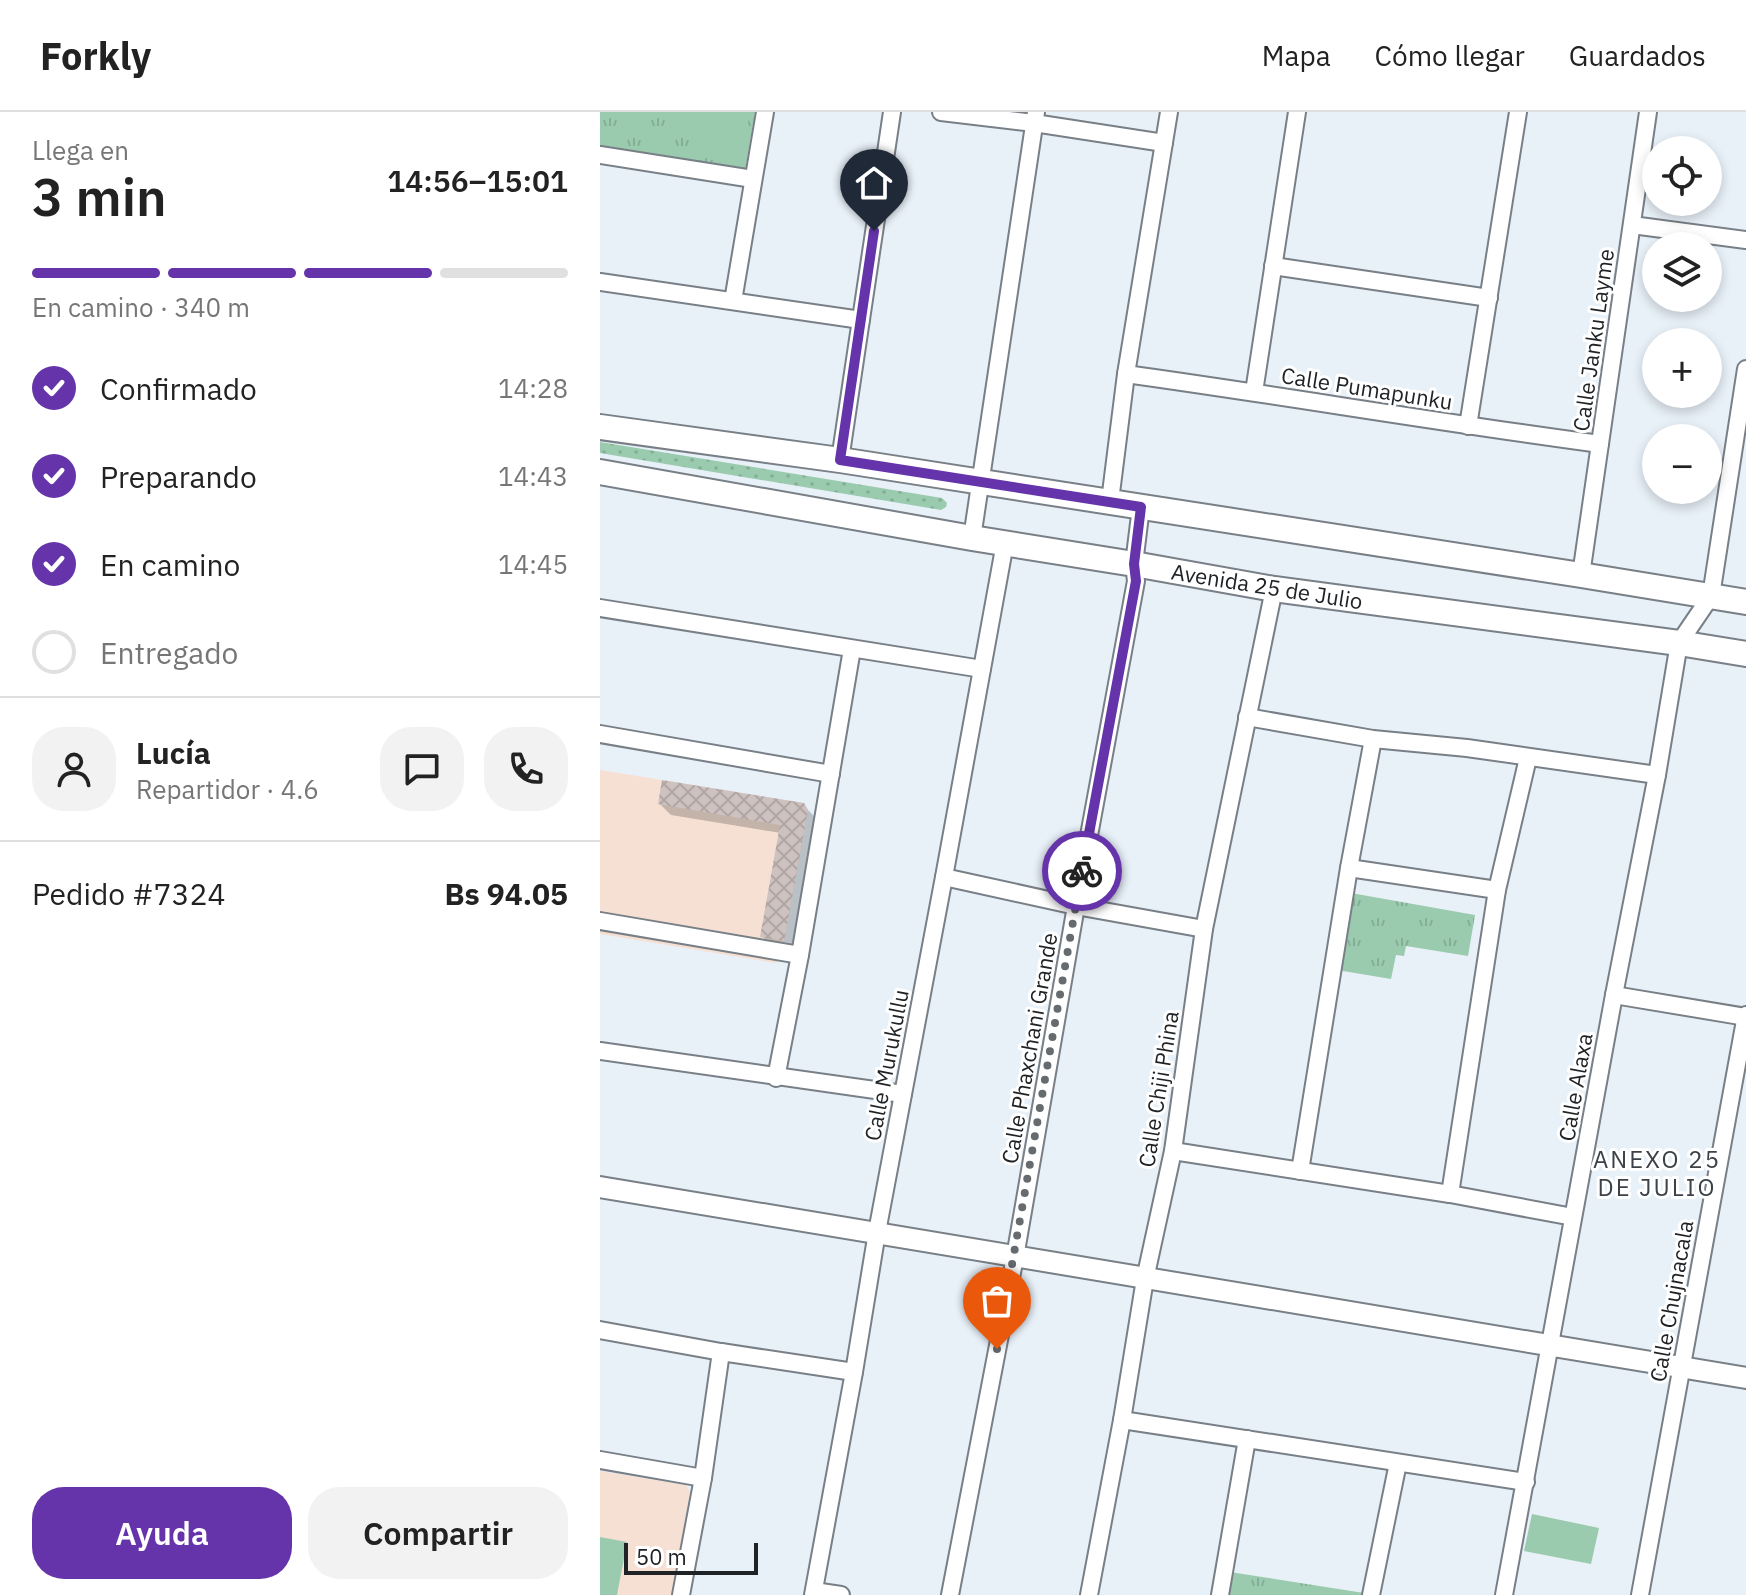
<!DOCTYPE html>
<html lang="es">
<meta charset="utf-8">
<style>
body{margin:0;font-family:"IBM Plex Sans",sans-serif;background:#f2f2f2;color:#222;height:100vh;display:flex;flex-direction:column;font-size:30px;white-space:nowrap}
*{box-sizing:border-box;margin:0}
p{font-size:26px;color:#767676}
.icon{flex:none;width:44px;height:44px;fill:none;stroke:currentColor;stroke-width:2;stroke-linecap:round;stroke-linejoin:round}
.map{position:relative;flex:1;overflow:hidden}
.sheet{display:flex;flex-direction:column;background:#fff;width:600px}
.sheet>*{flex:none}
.controls{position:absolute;left:1042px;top:24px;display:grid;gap:16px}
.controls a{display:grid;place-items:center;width:80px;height:80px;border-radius:50%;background:#fff;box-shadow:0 4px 12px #0003;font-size:40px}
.scale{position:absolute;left:24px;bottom:20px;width:134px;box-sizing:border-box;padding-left:8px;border:4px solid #202326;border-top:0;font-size:22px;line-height:28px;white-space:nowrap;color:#202326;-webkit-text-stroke:6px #fff;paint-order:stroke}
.pin{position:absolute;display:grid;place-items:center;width:68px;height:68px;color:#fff;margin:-82px -34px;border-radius:50% 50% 50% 0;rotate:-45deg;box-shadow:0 0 8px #0007}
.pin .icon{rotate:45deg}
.courier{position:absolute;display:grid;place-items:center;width:80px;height:80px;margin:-40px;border:6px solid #6534ab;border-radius:50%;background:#fff;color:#222;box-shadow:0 2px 10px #0007}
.headline em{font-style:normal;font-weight:600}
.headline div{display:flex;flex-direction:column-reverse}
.headline{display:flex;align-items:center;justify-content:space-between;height:136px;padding:0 32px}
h1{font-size:52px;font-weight:600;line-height:60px}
.bar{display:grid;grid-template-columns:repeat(4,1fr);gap:12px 8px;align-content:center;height:96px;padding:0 32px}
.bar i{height:10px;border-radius:6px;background:#e0e0e0}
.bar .selected{background:#6534ab}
.bar p{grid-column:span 4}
.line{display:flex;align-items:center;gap:20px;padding:0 32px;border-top:2px solid #e0e0e0}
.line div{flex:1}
.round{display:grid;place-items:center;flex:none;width:84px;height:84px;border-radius:32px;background:#f2f2f2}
ol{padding:0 32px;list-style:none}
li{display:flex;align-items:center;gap:24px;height:88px}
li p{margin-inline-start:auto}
li .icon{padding:8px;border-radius:50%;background:#6534ab;color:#fff;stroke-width:4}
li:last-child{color:#767676}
li i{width:44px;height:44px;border:4px solid #e0e0e0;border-radius:50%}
.button{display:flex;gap:16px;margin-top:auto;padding:16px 32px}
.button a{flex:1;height:92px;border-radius:32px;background:#6534ab;color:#fff;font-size:32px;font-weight:600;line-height:92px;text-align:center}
.button a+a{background:#f2f2f2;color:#222}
header{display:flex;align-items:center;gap:48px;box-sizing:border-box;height:112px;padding:0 40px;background:#fff;border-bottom:2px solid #e0e0e0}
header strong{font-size:38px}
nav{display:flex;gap:44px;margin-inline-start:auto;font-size:28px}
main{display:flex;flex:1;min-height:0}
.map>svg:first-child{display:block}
.education{fill:#f6e0d3}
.grass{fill:url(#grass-dots)}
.park{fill:url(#park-tufts)}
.pitch{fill:#9acbae}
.shadow{fill:#0003}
.building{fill:url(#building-cross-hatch)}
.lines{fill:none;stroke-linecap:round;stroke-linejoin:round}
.minor-casing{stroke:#787f86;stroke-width:20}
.tertiary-casing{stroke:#787f86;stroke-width:24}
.secondary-casing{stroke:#787f86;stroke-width:28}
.minor{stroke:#fff;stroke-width:16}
.tertiary{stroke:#fff;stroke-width:20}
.secondary{stroke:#fff;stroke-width:24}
.done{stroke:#666b70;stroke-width:8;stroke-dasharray:0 14.4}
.route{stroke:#6534ab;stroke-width:10}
.labels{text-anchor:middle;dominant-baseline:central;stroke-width:6;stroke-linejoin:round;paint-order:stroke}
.street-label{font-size:22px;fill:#202326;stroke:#fff}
.neighbourhood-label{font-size:24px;letter-spacing:2px;fill:#3c4248;stroke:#fff}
</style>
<header>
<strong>Forkly</strong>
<nav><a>Mapa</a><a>Cómo llegar</a><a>Guardados</a></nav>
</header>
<main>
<section class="sheet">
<div class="headline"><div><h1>3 min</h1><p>Llega en</p></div><em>14:56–15:01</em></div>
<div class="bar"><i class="selected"></i><i class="selected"></i><i class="selected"></i><i></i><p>En camino · 340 m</p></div>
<ol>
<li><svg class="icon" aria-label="check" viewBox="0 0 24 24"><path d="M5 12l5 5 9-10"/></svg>Confirmado<p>14:28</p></li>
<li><svg class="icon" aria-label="check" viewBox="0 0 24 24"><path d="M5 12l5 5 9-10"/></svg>Preparando<p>14:43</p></li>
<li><svg class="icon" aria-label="check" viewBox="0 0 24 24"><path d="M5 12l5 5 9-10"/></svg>En camino<p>14:45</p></li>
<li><i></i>Entregado</li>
</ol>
<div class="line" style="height:144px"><a class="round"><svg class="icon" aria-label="person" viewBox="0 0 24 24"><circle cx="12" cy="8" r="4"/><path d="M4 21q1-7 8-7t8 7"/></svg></a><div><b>Lucía</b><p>Repartidor · 4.6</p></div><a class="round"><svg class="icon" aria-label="chat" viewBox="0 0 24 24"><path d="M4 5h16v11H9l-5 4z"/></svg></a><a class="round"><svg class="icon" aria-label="phone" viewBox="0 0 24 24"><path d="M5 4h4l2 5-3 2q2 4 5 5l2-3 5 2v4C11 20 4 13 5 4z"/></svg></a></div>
<div class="line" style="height:104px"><div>Pedido #7324</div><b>Bs 94.05</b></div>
<div class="button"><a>Ayuda</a><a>Compartir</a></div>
</section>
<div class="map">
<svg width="1146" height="1483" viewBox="0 0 1146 1483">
<defs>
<pattern id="grass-dots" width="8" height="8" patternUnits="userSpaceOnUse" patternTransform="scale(2)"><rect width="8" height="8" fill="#9acbae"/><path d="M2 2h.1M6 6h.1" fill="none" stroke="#84ae96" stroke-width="1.8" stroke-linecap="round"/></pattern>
<pattern id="park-tufts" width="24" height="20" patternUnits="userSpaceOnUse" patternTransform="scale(2)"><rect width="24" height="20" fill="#9acbae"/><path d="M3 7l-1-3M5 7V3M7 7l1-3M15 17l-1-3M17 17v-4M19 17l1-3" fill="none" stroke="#84ae96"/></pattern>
<pattern id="building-cross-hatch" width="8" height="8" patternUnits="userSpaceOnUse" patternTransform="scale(2)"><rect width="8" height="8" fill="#cdc2bf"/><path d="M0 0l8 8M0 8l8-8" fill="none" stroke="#b0a6a4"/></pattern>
</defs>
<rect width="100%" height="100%" fill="#e8f0f8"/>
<g class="education">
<path d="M0,658L204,691L208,698L181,847L176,851L0,822Z"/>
<path d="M0,1359L86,1373L90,1380L71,1483H0Z"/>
</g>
<path class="grass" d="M0,330L342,386L347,391L346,395L341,398L0,341Z"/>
<g class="park">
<path d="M0,0H155L145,59L0,36Z"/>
<path d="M751,781L875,803L868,844L806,834L804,844L796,843L791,867L737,858Z"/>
<path d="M630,1460L764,1481V1483H626Z"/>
</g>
<g class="pitch">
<path d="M98,0H150L141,51L90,43Z"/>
<path d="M932,1402L999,1416L991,1452L924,1439Z"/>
<path d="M0,1425L27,1430L17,1483H0Z"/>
</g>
<path class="shadow" d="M60,692L203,693L215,705L219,711L195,839L173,836L162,824L181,721L71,703Z"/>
<path class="building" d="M62,668L204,691L208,698L184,829L160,825L180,713L58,692Z"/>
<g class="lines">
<g class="minor-casing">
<g id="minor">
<path d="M341,0L434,11L564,31"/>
<path d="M0,43L153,67"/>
<path d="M1032,113L1146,128"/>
<path d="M673,154L889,186"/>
<path d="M0,170L261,208"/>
<path d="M133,189L165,0"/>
<path d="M526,262C684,284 842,311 1000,332"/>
<path d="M654,280L697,0"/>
<path d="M868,314L918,0"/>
<path d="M240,348L292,0"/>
<path d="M510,389L526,262L569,0"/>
<path d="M372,426L436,0"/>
<path d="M981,463L1048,0"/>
<path d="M0,496L382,557"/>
<path d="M647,605L773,627L867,636L1057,663"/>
<path d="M0,622L231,662"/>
<path d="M749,756L897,778"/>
<path d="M344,765L476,794L604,817"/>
<path d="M0,809L200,843"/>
<path d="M1014,883L1146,905"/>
<path d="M0,939L303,982"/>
<path d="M176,966L200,843L252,537"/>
<path d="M573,1039L850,1082L973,1105"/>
<path d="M700,1059L749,756L773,627"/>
<path d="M850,1082L897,778L928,646"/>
<path d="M0,1218L121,1240L254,1260"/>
<path d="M522,1308L926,1370"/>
<path d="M0,1348L103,1366"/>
<path d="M214,1479L241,1483"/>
<path d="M81,1483L103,1366L121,1240"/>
<path d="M213,1483L254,1260L277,1120L344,765L405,431"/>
<path d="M350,1483L415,1145L476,794L536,469L534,452L541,395"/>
<path d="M489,1483L522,1308L545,1167L573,1039L604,817L674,477"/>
<path d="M620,1483L647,1327"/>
<path d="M771,1483L798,1351"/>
<path d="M904,1483L1014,883L1057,663L1079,531L1111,484L1146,257"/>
<path d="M1040,1483L1146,903"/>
</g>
</g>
<g class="tertiary-casing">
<path id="tertiary" d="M0,1075L1146,1266"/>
</g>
<g class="secondary-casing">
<g id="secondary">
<path d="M0,315L240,348L981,463L1146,490"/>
<path d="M0,360L372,426L534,452L674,477L1079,531L1146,542"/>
</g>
</g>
<use href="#minor" class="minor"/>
<use href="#tertiary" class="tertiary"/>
<use href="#secondary" class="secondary"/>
</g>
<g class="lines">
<path class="done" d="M397,1237L482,759"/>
<path class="route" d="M274,119L240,348L541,395L534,452L536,469L482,759"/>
</g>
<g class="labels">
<g class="street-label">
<text transform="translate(993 228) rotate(-82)">Calle Janku Layme</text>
<text transform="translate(767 276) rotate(9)">Calle Pumapunku</text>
<text transform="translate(667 474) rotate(9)">Avenida 25 de Julio</text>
<text transform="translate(429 936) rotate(-80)">Calle Phaxchani Grande</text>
<text transform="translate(286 953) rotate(-79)">Calle Murukullu</text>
<text transform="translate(975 975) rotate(-80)">Calle Alaxa</text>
<text transform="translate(558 977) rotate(-81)">Calle Chiji Phina</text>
<text transform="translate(1071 1189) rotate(-80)">Calle Chujnacala</text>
</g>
<g class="neighbourhood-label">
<text x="1057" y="1047">ANEXO 25<tspan x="1057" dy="28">DE JULIO</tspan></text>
</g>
</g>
</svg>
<div class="controls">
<a><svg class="icon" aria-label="locate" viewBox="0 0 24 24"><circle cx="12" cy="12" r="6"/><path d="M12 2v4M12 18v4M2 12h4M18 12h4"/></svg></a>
<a><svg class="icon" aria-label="layers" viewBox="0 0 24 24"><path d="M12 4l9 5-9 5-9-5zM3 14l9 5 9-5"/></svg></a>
<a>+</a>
<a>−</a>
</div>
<div class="scale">50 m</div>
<div class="pin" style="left:397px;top:1237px;background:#ea580c"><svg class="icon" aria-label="bag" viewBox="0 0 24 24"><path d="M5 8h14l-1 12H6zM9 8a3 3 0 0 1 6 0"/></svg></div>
<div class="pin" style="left:274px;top:119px;background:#1f2937"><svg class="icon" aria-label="home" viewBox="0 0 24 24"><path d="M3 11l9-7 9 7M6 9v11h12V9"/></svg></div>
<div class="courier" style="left:482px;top:759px"><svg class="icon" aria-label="bike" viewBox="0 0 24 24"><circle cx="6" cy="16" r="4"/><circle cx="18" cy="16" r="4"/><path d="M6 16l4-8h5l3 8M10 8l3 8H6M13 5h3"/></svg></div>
</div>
</main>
